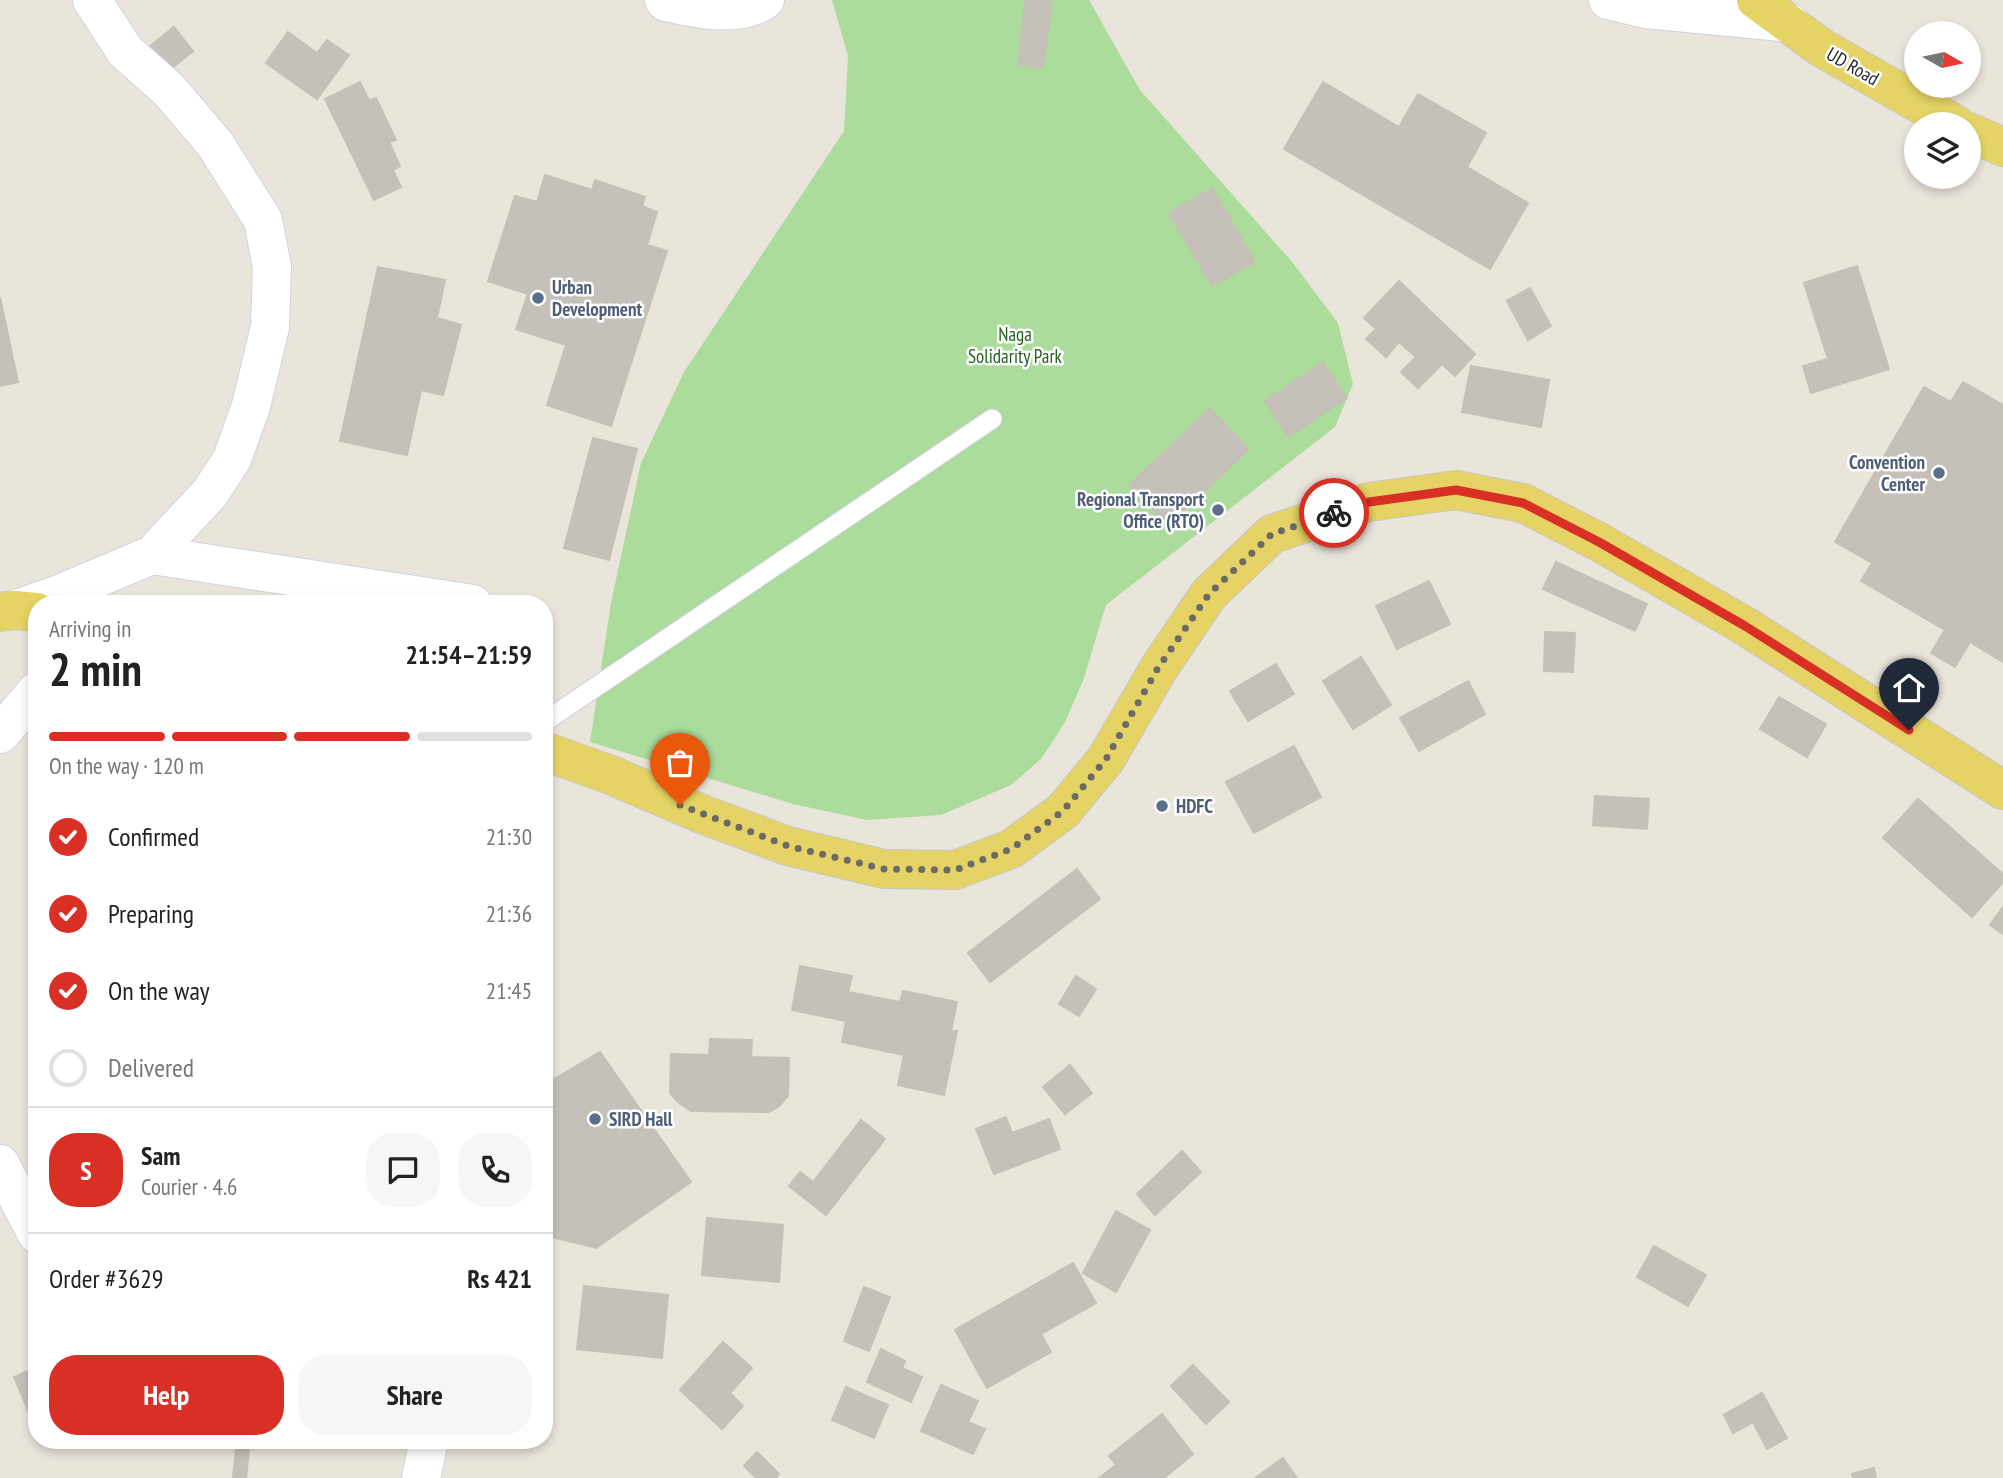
<!DOCTYPE html>
<meta charset="utf-8">
<style>
body{margin:0;font-family:"PT Sans Narrow",sans-serif;background:#f6f6f6;color:#222;height:100vh;display:flex;flex-direction:column;font-size:26px;white-space:nowrap}
*{box-sizing:border-box;margin:0}
p{font-size:23px;color:#767676}
.icon{flex:none;width:38px;height:38px;fill:none;stroke:currentColor;stroke-width:2;stroke-linecap:round;stroke-linejoin:round}
.map{position:relative;flex:1;overflow:hidden}
.panel{position:absolute;left:28px;top:595px;width:525px;height:854px;display:flex;flex-direction:column;background:#fff;border-radius:28px;box-shadow:0 4px 10px #0003}
.panel>*{flex:none}
.needle{width:46px;rotate:99deg}
.controls{position:absolute;left:1904px;top:21px;display:grid;gap:14px}
.controls a{display:grid;place-items:center;width:77px;height:77px;border-radius:50%;background:#fff;box-shadow:0 4px 10px #0003;font-size:35px}
.pin{position:absolute;display:grid;place-items:center;width:60px;height:60px;color:#fff;margin:-72px -30px;border-radius:50% 50% 50% 0;rotate:-45deg;box-shadow:0 0 7px #0007}
.pin .icon{rotate:45deg}
.courier{position:absolute;display:grid;place-items:center;width:70px;height:70px;margin:-35px;border:5px solid #d93025;border-radius:50%;background:#fff;color:#222;box-shadow:0 2px 9px #0007}
.summary em{font-style:normal;font-weight:600}
.summary div{display:flex;flex-direction:column-reverse}
.summary{display:flex;align-items:center;justify-content:space-between;height:119px;padding:0 21px}
h1{font-size:46px;font-weight:600;line-height:52px}
.bar{display:grid;grid-template-columns:repeat(4,1fr);gap:10px 7px;align-content:center;height:84px;padding:0 21px}
.bar i{height:9px;border-radius:5px;background:#e0e0e0}
.bar .current{background:#d93025}
.bar p{grid-column:span 4}
.line{display:flex;align-items:center;gap:18px;padding:0 21px;border-top:2px solid #e0e0e0}
.line div{flex:1}
.round{display:grid;place-items:center;flex:none;width:74px;height:74px;border-radius:28px;background:#f6f6f6}
ol{padding:0 21px;list-style:none}
li{display:flex;align-items:center;gap:21px;height:77px}
li p{margin-inline-start:auto}
li .icon{padding:7px;border-radius:50%;background:#d93025;color:#fff;stroke-width:4}
li:last-child{color:#767676}
li i{width:38px;height:38px;border:4px solid #e0e0e0;border-radius:50%}
.cta{display:flex;gap:14px;margin-top:auto;padding:14px 21px}
.cta a{flex:1;height:80px;border-radius:28px;background:#d93025;color:#fff;font-size:28px;font-weight:600;line-height:80px;text-align:center}
.cta a+a{background:#f6f6f6;color:#222}
.map>svg:first-child{display:block}
.green{fill:#abdc9b}
.building{fill:#c5c1ba;stroke:#c5c1b5;stroke-width:2}
.lines{fill:none;stroke-linecap:round;stroke-linejoin:round}
.lane-casing{stroke:#d0d2e0;stroke-width:21}
.street-casing{stroke:#d0d2e0;stroke-width:40}
.secondary-casing{stroke:#d0d2e0;stroke-width:40}
.primary-casing{stroke:#c7c7c7;stroke-width:40}
.lane{stroke:#fff;stroke-width:19}
.street{stroke:#fff;stroke-width:38}
.secondary{stroke:#fff;stroke-width:38}
.primary{stroke:#e5d465;stroke-width:38}
.done{stroke:#6c6a67;stroke-width:7;stroke-dasharray:0 12.6}
.route{stroke:#d93025;stroke-width:9}
.service-dot{fill:#5c6f8a;stroke:#fff;stroke-width:2.5}
.labels{text-anchor:middle;dominant-baseline:central;stroke-width:5;stroke-linejoin:round;paint-order:stroke}
.street-label{font-size:19px;fill:#282828;stroke:#fff}
.service-label{font-size:19px;font-weight:bold;fill:#4e5e75;stroke:#fff;text-anchor:start}
.park-label{font-size:19px;fill:#255f1f;stroke:#fff}
</style>
<div class="map">
<svg width="2003" height="1478" viewBox="0 0 2003 1478">
<rect width="100%" height="100%" fill="#eae5db"/>
<path class="green" d="M832,0H1089L1140,90L1293,263L1338,323L1353,384L1335,427L1106,605L1083,681L1065,722L1042,758L1011,785L941,815L867,820L793,804L590,742L611,603L641,463L684,372L844,131L848,56Z"/>
<g class="building">
<path d="M1025,0H1052L1043,68L1018,65Z"/>
<path d="M174,27L193,51L167,72L148,48Z"/>
<path d="M288,32L317,53L327,40L349,55L317,99L266,63Z"/>
<path d="M360,82L369,101L376,98L396,140L389,142L400,166L393,170L401,187L374,200L325,99Z"/>
<path d="M1323,82L1399,127L1418,94L1486,133L1467,167L1528,203L1490,269L1284,149Z"/>
<path d="M545,175L592,190L595,180L645,197L642,206L657,212L647,245L667,251L611,426L547,405L566,345L516,329L528,294L488,281L515,196L537,202Z"/>
<path d="M1212,188L1255,262L1212,286L1169,213Z"/>
<path d="M1857,266L1889,369L1811,393L1803,366L1828,359L1804,283Z"/>
<path d="M378,267L445,280L437,318L461,325L443,395L421,390L407,455L340,441Z"/>
<path d="M1399,281L1475,354L1455,376L1442,364L1418,388L1401,372L1416,357L1399,342L1386,357L1366,339L1376,329L1364,318Z"/>
<path d="M1530,288L1551,326L1528,340L1507,301Z"/>
<path d="M0,297L18,382L0,386Z"/>
<path d="M1323,362L1347,398L1288,437L1265,401Z"/>
<path d="M1471,366L1549,380L1541,427L1462,412Z"/>
<path d="M1963,382L2003,405V662L1970,642L1955,667L1931,653L1945,630L1861,581L1872,563L1835,542L1924,387L1951,402Z"/>
<path d="M1210,409L1249,449L1168,526L1129,485Z"/>
<path d="M593,438L637,449L609,560L564,548Z"/>
<path d="M1556,562L1647,604L1635,631L1543,589Z"/>
<path d="M1429,581L1450,624L1397,649L1376,606Z"/>
<path d="M1545,632L1575,633L1573,672L1544,671Z"/>
<path d="M1361,657L1391,705L1353,729L1323,681Z"/>
<path d="M1276,664L1294,694L1248,721L1230,691Z"/>
<path d="M1468,681L1485,714L1419,751L1400,718Z"/>
<path d="M1779,697L1826,724L1807,757L1760,729Z"/>
<path d="M1294,746L1321,797L1254,833L1226,782Z"/>
<path d="M1595,796L1649,799L1647,829L1593,825Z"/>
<path d="M1918,799L2003,874V882L1972,917L1883,838Z"/>
<path d="M1077,869L1100,899L990,982L968,953Z"/>
<path d="M2003,907V934L1990,925Z"/>
<path d="M800,966L852,976L848,992L900,1002L903,991L957,1002L951,1031H957L944,1095L898,1085L904,1055L842,1042L846,1021L792,1010Z"/>
<path d="M1076,976L1096,989L1079,1016L1059,1004Z"/>
<path d="M710,1039L752,1040L751,1057L789,1058L788,1096L778,1107L769,1112L691,1111L679,1103L670,1093L671,1054L709,1055Z"/>
<path d="M600,1052L691,1182L596,1248L544,1235V1085Z"/>
<path d="M1070,1065L1092,1093L1065,1114L1043,1087Z"/>
<path d="M1006,1117L1012,1133L1049,1119L1060,1149L994,1174L976,1129Z"/>
<path d="M861,1120L885,1139L826,1215L789,1186L800,1172L813,1182Z"/>
<path d="M1182,1151L1201,1172L1155,1215L1137,1194Z"/>
<path d="M1116,1211L1150,1230L1116,1292L1083,1273Z"/>
<path d="M707,1218L783,1225L779,1282L702,1275Z"/>
<path d="M1654,1246L1706,1275L1688,1306L1637,1277Z"/>
<path d="M1073,1263L1096,1303L1041,1334L1051,1352L987,1388L955,1330Z"/>
<path d="M584,1286L668,1295L662,1358L577,1349Z"/>
<path d="M864,1287L890,1297L869,1351L844,1341Z"/>
<path d="M723,1342L752,1368L730,1393L743,1406L722,1429L680,1390Z"/>
<path d="M881,1349L905,1361L902,1368L922,1377L911,1402L867,1382Z"/>
<path d="M1193,1365L1229,1402L1206,1424L1171,1386Z"/>
<path d="M37,1367V1431L14,1377Z"/>
<path d="M941,1385L978,1401L968,1422L985,1429L973,1454L921,1431Z"/>
<path d="M846,1387L888,1405L874,1438L832,1420Z"/>
<path d="M1762,1393L1787,1438L1767,1449L1753,1422L1733,1433L1724,1415Z"/>
<path d="M1162,1414L1193,1454L1164,1478H1099L1116,1465L1109,1456Z"/>
<path d="M237,1440H268V1446L237,1443Z"/>
<path d="M236,1448L249,1450L246,1478L233,1477Z"/>
<path d="M757,1452L779,1474L776,1478H756L744,1466Z"/>
<path d="M1283,1458L1297,1478H1255Z"/>
<path d="M1874,1468L1876,1478H1853L1852,1474Z"/>
</g>
<g class="lines">
<g class="lane-casing">
<path id="lane" d="M544,722L992,419"/>
</g>
<g class="street-casing">
<g id="street">
<path d="M152,555L473,604"/>
<path d="M14,610L57,595L152,555L210,493L232,459L251,406L270,327L272,267L263,220L215,144L169,90L125,51L92,0"/>
<path d="M0,734L37,691"/>
<path d="M0,1164L37,1234"/>
<path d="M421,1478L429,1440"/>
</g>
</g>
<g class="secondary-casing">
<g id="secondary">
<path d="M664,0L666,2C696,9 739,18 765,0"/>
<path d="M1608,0L1646,9L1790,23"/>
</g>
</g>
<g class="primary-casing">
<g id="primary">
<path d="M1756,0L1822,48L1955,124"/>
<path d="M1969,132L2003,147"/>
<path d="M0,612L14,610L37,612"/>
<path d="M544,751L611,775L702,814L788,846L884,869L955,870L1011,849L1063,811L1106,759L1159,668L1209,594L1272,534L1369,502L1456,490L1523,503L1599,542L1745,626L2003,790"/>
</g>
</g>
<use href="#lane" class="lane"/>
<use href="#street" class="street"/>
<use href="#secondary" class="secondary"/>
<use href="#primary" class="primary"/>
</g>
<g class="lines">
<path class="done" d="M680,805L788,846L884,869L955,870L1011,849L1063,811L1106,759L1158,668L1209,594L1272,534L1334,513"/>
<path class="route" d="M1334,513L1369,502L1456,490L1523,503L1599,542L1745,626L1909,730"/>
</g>
<g class="service-dot">
<circle cx="538" cy="298" r="7"/>
<circle cx="1939" cy="473" r="7"/>
<circle cx="1218" cy="510" r="7"/>
<circle cx="1162" cy="806" r="7"/>
<circle cx="595" cy="1119" r="7"/>
</g>
<g class="labels">
<g class="street-label">
<text transform="translate(1853 66) rotate(30)">UD Road</text>
</g>
<g class="service-label">
<text x="552" y="287">Urban<tspan x="552" dy="22">Development</tspan></text>
<text x="1925" y="462" text-anchor="end">Convention<tspan x="1925" dy="22">Center</tspan></text>
<text x="1204" y="499" text-anchor="end">Regional Transport<tspan x="1204" dy="22">Office (RTO)</tspan></text>
<text x="1176" y="806">HDFC</text>
<text x="609" y="1119">SIRD Hall</text>
</g>
<g class="park-label">
<text x="1015" y="334">Naga<tspan x="1015" dy="22">Solidarity Park</tspan></text>
</g>
</g>
</svg>
<div class="controls">
<a><svg class="needle" viewBox="-14 -14 28 28"><path d="M0-13l5 13h-10z" fill="#e53935"/><path d="M0 13l5-13h-10z" fill="#767676"/></svg></a>
<a><svg class="icon" aria-label="layers" viewBox="0 0 24 24"><path d="M12 4l9 5-9 5-9-5zM3 14l9 5 9-5"/></svg></a>
</div>
<div class="pin" style="left:680px;top:805px;background:#ea580c"><svg class="icon" aria-label="bag" viewBox="0 0 24 24"><path d="M5 8h14l-1 12H6zM9 8a3 3 0 0 1 6 0"/></svg></div>
<div class="pin" style="left:1909px;top:730px;background:#1f2937"><svg class="icon" aria-label="home" viewBox="0 0 24 24"><path d="M3 11l9-7 9 7M6 9v11h12V9"/></svg></div>
<div class="courier" style="left:1334px;top:513px"><svg class="icon" aria-label="bike" viewBox="0 0 24 24"><circle cx="6" cy="16" r="4"/><circle cx="18" cy="16" r="4"/><path d="M6 16l4-8h5l3 8M10 8l3 8H6M13 5h3"/></svg></div>
<section class="panel">
<div class="summary"><div><h1>2 min</h1><p>Arriving in</p></div><em>21:54–21:59</em></div>
<div class="bar"><i class="current"></i><i class="current"></i><i class="current"></i><i></i><p>On the way · 120 m</p></div>
<ol>
<li><svg class="icon" aria-label="check" viewBox="0 0 24 24"><path d="M5 12l5 5 9-10"/></svg>Confirmed<p>21:30</p></li>
<li><svg class="icon" aria-label="check" viewBox="0 0 24 24"><path d="M5 12l5 5 9-10"/></svg>Preparing<p>21:36</p></li>
<li><svg class="icon" aria-label="check" viewBox="0 0 24 24"><path d="M5 12l5 5 9-10"/></svg>On the way<p>21:45</p></li>
<li><i></i>Delivered</li>
</ol>
<div class="line" style="height:126px"><b class="round" style="background:#d93025;color:#fff">S</b><div><b>Sam</b><p>Courier · 4.6</p></div><a class="round"><svg class="icon" aria-label="chat" viewBox="0 0 24 24"><path d="M4 5h16v11H9l-5 4z"/></svg></a><a class="round"><svg class="icon" aria-label="phone" viewBox="0 0 24 24"><path d="M5 4h4l2 5-3 2q2 4 5 5l2-3 5 2v4C11 20 4 13 5 4z"/></svg></a></div>
<div class="line" style="height:91px"><div>Order #3629</div><b>Rs 421</b></div>
<div class="cta"><a>Help</a><a>Share</a></div>
</section>
</div>
